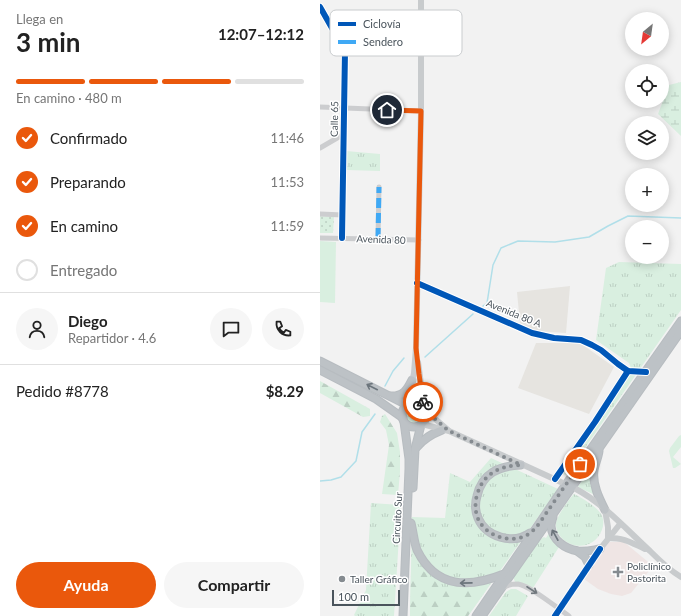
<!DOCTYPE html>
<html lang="es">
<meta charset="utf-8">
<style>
body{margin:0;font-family:Lato,sans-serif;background:#f6f6f6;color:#222;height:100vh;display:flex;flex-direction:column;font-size:15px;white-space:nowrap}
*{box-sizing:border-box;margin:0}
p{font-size:13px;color:#767676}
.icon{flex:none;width:22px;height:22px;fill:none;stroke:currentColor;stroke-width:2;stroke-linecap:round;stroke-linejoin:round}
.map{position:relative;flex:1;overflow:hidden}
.details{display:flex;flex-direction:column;background:#fff;width:320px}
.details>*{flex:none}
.needle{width:26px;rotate:209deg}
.tools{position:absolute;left:305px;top:12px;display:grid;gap:8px}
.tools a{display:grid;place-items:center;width:44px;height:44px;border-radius:50%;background:#fff;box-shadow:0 2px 10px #0003;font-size:20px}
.scale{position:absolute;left:12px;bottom:10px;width:68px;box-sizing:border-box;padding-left:4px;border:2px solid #4a545c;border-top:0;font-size:11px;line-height:14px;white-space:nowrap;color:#4a545c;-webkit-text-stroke:3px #fff;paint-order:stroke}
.pin{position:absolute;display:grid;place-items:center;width:34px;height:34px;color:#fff;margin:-17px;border:2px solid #fff;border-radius:50%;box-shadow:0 1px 4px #0007}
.courier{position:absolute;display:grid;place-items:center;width:40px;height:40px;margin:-20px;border:3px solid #ea580c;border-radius:50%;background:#fff;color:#222;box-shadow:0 1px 5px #0007}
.headline em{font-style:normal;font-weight:700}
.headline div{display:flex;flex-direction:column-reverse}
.headline{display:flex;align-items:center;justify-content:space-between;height:68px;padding:0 16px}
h1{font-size:26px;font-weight:700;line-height:30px}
.bar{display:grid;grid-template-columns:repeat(4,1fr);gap:6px 4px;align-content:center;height:48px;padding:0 16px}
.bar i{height:5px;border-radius:3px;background:#e0e0e0}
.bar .on{background:#ea580c}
.bar p{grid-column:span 4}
.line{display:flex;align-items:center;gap:10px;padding:0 16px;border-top:1px solid #e0e0e0}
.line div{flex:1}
.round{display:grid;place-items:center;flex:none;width:42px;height:42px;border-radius:21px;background:#f6f6f6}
ol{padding:0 16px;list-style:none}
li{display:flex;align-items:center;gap:12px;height:44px}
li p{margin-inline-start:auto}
li .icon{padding:4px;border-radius:50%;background:#ea580c;color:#fff;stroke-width:4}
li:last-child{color:#767676}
li i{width:22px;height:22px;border:2px solid #e0e0e0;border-radius:50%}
.button{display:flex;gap:8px;margin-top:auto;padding:8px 16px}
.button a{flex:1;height:46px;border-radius:24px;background:#ea580c;color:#fff;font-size:16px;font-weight:700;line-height:46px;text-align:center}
.button a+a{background:#f6f6f6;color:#222}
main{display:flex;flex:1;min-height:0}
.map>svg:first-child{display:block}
.commercial{fill:#e6e4e0}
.medical{fill:#efe5e4}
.grass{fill:url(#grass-tufts)}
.forest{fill:url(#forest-firs)}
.wetland{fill:url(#wetland-marsh)}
.park{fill:url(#park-dots)}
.garden{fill:#d9efe0}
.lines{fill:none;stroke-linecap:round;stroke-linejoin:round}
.stream{stroke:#b1dfe9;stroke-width:1.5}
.highway-casing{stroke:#b7bcc0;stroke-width:9}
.minor{stroke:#cccdcf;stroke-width:5}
.major{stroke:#c8cbcd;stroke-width:6}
.highway{stroke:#bdc2c6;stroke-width:7}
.quiet{stroke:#3fa9f5;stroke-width:5;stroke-dasharray:10 5;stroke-linecap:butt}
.cycleway-casing{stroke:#fff;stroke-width:8}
.cycleway{stroke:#0057b8;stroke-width:6}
.oneway{stroke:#6c757c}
.oneway2{stroke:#71787e}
.done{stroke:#858b90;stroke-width:4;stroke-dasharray:0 7.2}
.route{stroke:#ea580c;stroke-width:5}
.poi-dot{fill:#858b90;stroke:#fff;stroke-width:1.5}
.labels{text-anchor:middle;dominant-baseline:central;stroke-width:3;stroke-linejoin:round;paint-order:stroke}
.street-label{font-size:10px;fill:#4a545c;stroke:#fff}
.poi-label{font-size:10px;fill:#4a545c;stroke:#fff;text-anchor:start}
.key{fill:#fff;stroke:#c9ccce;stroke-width:1}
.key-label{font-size:11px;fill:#4a545c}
</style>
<main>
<section class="details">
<div class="headline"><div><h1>3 min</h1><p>Llega en</p></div><em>12:07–12:12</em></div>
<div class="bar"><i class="on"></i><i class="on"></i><i class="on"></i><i></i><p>En camino · 480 m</p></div>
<ol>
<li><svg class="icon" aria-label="check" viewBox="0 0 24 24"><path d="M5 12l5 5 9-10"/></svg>Confirmado<p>11:46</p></li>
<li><svg class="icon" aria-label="check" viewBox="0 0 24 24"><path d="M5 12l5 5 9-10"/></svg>Preparando<p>11:53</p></li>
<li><svg class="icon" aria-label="check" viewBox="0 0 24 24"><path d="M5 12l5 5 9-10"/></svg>En camino<p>11:59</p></li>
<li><i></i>Entregado</li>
</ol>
<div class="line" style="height:72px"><a class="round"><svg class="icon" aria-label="person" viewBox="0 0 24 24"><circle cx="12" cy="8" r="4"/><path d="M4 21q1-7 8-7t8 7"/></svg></a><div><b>Diego</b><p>Repartidor · 4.6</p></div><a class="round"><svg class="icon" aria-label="chat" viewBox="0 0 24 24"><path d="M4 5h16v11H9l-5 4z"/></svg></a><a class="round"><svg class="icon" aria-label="phone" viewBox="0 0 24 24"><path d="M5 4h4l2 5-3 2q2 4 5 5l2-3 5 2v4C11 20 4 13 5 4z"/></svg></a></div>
<div class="line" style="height:52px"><div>Pedido #8778</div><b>$8.29</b></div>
<div class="button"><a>Ayuda</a><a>Compartir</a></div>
</section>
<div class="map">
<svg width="361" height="616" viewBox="0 0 361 616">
<defs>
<pattern id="grass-tufts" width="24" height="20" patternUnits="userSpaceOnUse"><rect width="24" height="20" fill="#d9efe0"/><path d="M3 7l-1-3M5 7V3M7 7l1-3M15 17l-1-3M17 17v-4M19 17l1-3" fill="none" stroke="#bccfc3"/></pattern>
<pattern id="forest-firs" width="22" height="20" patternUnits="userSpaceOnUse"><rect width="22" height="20" fill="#d9efe0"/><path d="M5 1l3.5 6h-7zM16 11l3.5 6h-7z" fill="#bccfc3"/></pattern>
<pattern id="wetland-marsh" width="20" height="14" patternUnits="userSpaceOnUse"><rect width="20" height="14" fill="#d9efe0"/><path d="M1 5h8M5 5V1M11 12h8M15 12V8" fill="none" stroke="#bccfc3"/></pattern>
<pattern id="park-dots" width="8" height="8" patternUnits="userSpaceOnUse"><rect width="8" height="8" fill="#d9efe0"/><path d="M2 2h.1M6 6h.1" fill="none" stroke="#bccfc3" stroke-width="1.8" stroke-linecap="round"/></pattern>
</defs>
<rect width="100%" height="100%" fill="#f2f2f2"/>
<g class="commercial">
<path d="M250,286L246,333L215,331L200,323L197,292Z"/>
<path d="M216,343H260L294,367L269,414L198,388Z"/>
</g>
<path class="medical" d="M287,542H304L333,566L311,593L302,596L291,594L278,589L264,579Z"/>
<g class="grass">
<path d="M26,151L60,154V171L26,170Z"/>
<path d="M299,262L361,264V310L246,475L240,473L311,368L309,363L276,340L286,268Z"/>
<circle cx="94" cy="415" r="9"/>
<path d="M171,458L238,489L148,616H90L92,517L125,518L130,473L150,482Z"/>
<path d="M271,466L275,495L258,487Z"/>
<path d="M254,494C262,498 276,506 281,514C288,526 278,542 266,545C252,549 235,538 236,523C237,516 249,499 254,494Z"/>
<path d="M51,503L81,505L74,616H35L34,615L46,590Z"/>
<path d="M229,533L231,538L239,547L213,588C207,584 202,583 195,582L193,577L218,541L224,537L226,538Z"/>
<path d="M191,589H196L208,596L196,616H169L186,592Z"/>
</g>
<g class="forest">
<path d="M0,381L50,409V416L43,417L0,393Z"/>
<path d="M65,414L77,433L80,452V472L78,495L62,494L69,445L66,430L60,422L62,416Z"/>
<path d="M102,570L123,588L139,590L167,589L148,616H90L91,571Z"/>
</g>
<path class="wetland" d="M361,82V136L338,114L349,85Z"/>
<path class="park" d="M0,216L14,217L13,233H0Z"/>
<g class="garden">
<path d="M0,241L16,242L15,303L0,302Z"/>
<path d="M361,435V447L353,457L361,464L355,468H353L349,451L350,448L359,436Z"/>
</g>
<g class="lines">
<g class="stream">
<path d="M163,306L167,303L173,265L181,248L198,241L235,242L269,237L288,226L308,216L361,218"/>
<path d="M105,357L153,314"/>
<path d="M65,386L73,371L84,358"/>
<path d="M0,481L11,480L21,477L36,461L42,432L55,414"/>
</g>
<g class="highway-casing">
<g id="highway">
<path d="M0,361L87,405"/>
<path d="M0,370L56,399L83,418"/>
<path d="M70,396C83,397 87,390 92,380"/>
<circle cx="94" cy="415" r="12"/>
<path d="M97,447C104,438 112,434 122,430"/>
<path d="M279,451C278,458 275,464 274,470C272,484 279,498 285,510"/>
<path d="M201,465C179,466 162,473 157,496C155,503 155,511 158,518C166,537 193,545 210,533"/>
<path d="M93,488L95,449L101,425"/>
<path d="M233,517C232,520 231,523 231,526C232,540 245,549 258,551C266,552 273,550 280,549"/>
<path d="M91,523C93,531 94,542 97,550C116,589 149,588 184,574"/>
<path d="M257,551L265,557L269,565"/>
<path d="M83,616L89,469V459L84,422"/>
<path d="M156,616L242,490L361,321"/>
<path d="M162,616L361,331"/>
</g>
</g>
<g class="minor">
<path d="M0,7L25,51L22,238"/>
<path d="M0,107L101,111"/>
<path d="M0,148L24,134"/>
<path d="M0,214L23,215"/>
<path d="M0,238L99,240"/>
<path d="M58,238L59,187"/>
<path d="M97,283L212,333L234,338L261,340L272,345L281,350L298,364L308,371L326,372"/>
<path d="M235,479L275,422L308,371"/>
<path d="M182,588C187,585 192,584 198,584C211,586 237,608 249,616"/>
<path d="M235,616L280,549"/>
</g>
<g class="major">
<path d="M98,362L104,406"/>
<path d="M88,404L94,373L96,348L101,111V0"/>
<path d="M106,411L128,430"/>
<path d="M102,424L129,431L243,483"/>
<path d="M256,489C284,504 307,530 330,551C340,561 349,570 361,577"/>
<path d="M285,510L288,527V538"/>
<path d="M288,538C305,538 310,542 325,549"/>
<path d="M280,549L300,524"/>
</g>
<use href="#highway" class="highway"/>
<path class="quiet" d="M58,238L59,187"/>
<g class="cycleway-casing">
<g id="cycleway">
<path d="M0,7L25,51L22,238"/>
<path d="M97,283L212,333L234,338L261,340L272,345L281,350L298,364L308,371L326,372"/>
<path d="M235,479L275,422L308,371"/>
<path d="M235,616L280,549"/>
</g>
</g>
<use href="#cycleway" class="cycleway"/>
</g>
<defs><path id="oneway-shaft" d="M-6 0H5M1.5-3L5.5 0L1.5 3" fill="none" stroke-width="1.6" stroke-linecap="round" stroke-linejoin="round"/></defs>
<g class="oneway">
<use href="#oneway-shaft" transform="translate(52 387) rotate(-153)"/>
<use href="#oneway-shaft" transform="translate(235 535) rotate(-119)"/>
<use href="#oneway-shaft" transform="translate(146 583) rotate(179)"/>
</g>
<use class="oneway2" href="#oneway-shaft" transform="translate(212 590) rotate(33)"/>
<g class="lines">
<path class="done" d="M103,402L104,406L106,411L129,431L201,465C180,466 163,473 157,495C155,502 155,509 157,516C163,536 193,546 210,533C217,528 222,519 227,512C238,496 249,480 260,464"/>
<path class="route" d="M67,110L101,111L96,348L99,374L103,402"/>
</g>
<g class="poi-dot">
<path d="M296 566h4v4h4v4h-4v4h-4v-4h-4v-4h4z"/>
<circle cx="22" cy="579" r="4"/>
</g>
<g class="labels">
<g class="street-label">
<text transform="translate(14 119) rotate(-89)">Calle 65</text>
<text transform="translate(61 239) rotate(2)">Avenida 80</text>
<text transform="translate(194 313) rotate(22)">Avenida 80 A</text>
<text transform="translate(77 518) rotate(-87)">Circuito Sur</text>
</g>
<g class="poi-label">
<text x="307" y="566">Policlínico<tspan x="307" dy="12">Pastorita</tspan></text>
<text x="30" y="579">Taller Gráfico</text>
</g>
</g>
<rect x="10" y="10" width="132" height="46" rx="6" class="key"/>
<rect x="18" y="22" width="18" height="4" fill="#0057b8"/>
<rect x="18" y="40" width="18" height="4" fill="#3fa9f5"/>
<g class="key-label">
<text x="43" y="28">Ciclovía</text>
<text x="43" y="46">Sendero</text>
</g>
</svg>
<div class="tools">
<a><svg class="needle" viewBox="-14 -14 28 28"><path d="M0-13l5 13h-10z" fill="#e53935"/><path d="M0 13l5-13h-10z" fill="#767676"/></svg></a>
<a><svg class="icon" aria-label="locate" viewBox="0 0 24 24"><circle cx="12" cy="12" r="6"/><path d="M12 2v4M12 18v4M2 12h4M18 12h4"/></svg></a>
<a><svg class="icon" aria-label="layers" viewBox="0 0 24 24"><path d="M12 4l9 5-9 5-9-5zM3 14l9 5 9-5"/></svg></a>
<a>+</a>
<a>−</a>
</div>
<div class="scale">100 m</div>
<div class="pin" style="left:260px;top:464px;background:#ea580c"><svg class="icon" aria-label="bag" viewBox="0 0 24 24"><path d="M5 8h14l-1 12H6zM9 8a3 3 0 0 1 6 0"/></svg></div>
<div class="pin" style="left:67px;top:110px;background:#1f2937"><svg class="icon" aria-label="home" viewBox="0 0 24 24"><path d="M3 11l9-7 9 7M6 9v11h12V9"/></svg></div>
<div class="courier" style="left:103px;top:402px"><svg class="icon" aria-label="bike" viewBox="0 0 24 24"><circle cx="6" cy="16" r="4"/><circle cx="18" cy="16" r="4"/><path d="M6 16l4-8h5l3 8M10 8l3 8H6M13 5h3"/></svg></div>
</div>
</main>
